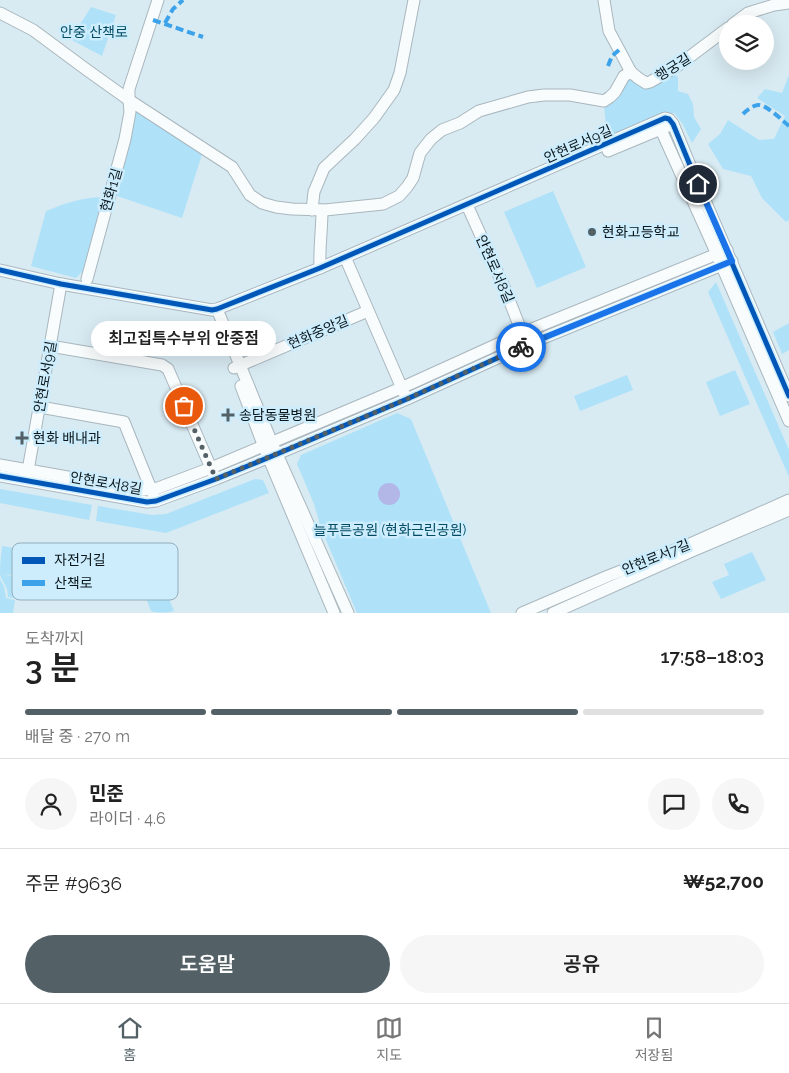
<!DOCTYPE html>
<html lang="ko">
<meta charset="utf-8">
<style>
body{margin:0;font-family:Raleway,"Noto Sans KR",sans-serif;background:#f6f6f6;color:#222;height:100vh;display:flex;flex-direction:column;font-size:19px;white-space:nowrap}
*{box-sizing:border-box;margin:0}
p{font-size:16px;color:#767676}
.icon{flex:none;width:28px;height:28px;fill:none;stroke:currentColor;stroke-width:2;stroke-linecap:round;stroke-linejoin:round}
.map{position:relative;height:613px;overflow:hidden}
.details{display:flex;flex-direction:column;background:#fff;flex:1}
.details>*{flex:none}
.buttons{position:absolute;left:719px;top:15px;display:grid;gap:10px}
.buttons a{display:grid;place-items:center;width:55px;height:55px;border-radius:50%;background:#fff;box-shadow:0 5px 20px #0002;font-size:25px}
.pin{position:absolute;display:grid;place-items:center;width:42px;height:42px;color:#fff;margin:-21px;border:2px solid #fff;border-radius:50%;box-shadow:0 1px 5px #0007}
.courier{position:absolute;display:grid;place-items:center;width:50px;height:50px;margin:-25px;border:4px solid #1a73e8;border-radius:50%;background:#fff;color:#222;box-shadow:0 1px 6px #0007}
.bubble{position:absolute;height:35px;border-radius:18px;background:#fff;box-shadow:0 5px 20px #0002;font-size:16px;font-weight:600;line-height:35px;text-align:center}
.overview em{font-style:normal;font-weight:600}
.overview div{display:flex;flex-direction:column-reverse}
.overview{display:flex;align-items:center;justify-content:space-between;height:85px;padding:0 25px}
h1{font-size:32px;font-weight:600;line-height:38px}
.bar{display:grid;grid-template-columns:repeat(4,1fr);gap:8px 5px;align-content:center;height:60px;padding:0 25px}
.bar i{height:6px;border-radius:4px;background:#e0e0e0}
.bar .selected{background:#536167}
.bar p{grid-column:span 4}
.line{display:flex;align-items:center;gap:12px;padding:0 25px;border-top:1px solid #e0e0e0}
.line div{flex:1}
.round{display:grid;place-items:center;flex:none;width:52px;height:52px;border-radius:26px;background:#f6f6f6}
.cta{display:flex;gap:10px;margin-top:auto;padding:10px 25px}
.cta a{flex:1;height:58px;border-radius:30px;background:#536167;color:#fff;font-size:20px;font-weight:600;line-height:58px;text-align:center}
.cta a+a{background:#f6f6f6;color:#222}
.tabs{display:flex;justify-content:space-around;align-items:center;height:70px;border-top:1px solid #e0e0e0;background:#fff;font-size:14px;color:#767676}
.tabs a{display:grid;justify-items:center;gap:2px}
.tabs .selected{color:#536167}
.map>svg:first-child{display:block}
.green{fill:#afe2f9}
.water{fill:#b3b7e8}
.lines{fill:none;stroke-linecap:round;stroke-linejoin:round}
.minor-casing{stroke:#a9b7be;stroke-width:13}
.minor{stroke:#f9fcfd;stroke-width:11}
.quiet{stroke:#3ca2ea;stroke-width:4;stroke-dasharray:8 4;stroke-linecap:butt}
.cycleway-casing{stroke:#cdedfd;stroke-width:8}
.cycleway{stroke:#0057b8;stroke-width:5}
.done{stroke:#536167;stroke-width:5;stroke-dasharray:0 9}
.route{stroke:#1a73e8;stroke-width:6}
.poi-dot{fill:#536167;stroke:#cdedfd;stroke-width:2}
.labels{text-anchor:middle;dominant-baseline:central;stroke-width:5;stroke-linejoin:round;paint-order:stroke}
.park-label{font-size:14px;fill:#024b63;stroke:#cdedfd}
.street-label{font-size:14px;fill:#0b171c;stroke:#cdedfd}
.poi-label{font-size:14px;fill:#0b171c;stroke:#cdedfd;text-anchor:start}
.key{fill:#cdedfd;stroke:#93adba;stroke-width:1}
.key-label{font-size:14px;fill:#0b171c}
</style>
<div class="map">
<svg width="789" height="613" viewBox="0 0 789 613">
<rect width="100%" height="100%" fill="#d8eaf2"/>
<g class="green">
<path d="M91,7L116,15L102,56L70,39L86,15Z"/>
<path d="M673,74L678,77V91L688,94L693,104L694,117L701,129L692,143L682,123L674,113C649,115 629,127 607,138L604,105L627,78L644,86Z"/>
<path d="M789,75V220L786,222L762,198L751,176L723,169L708,144L720,134L728,120L759,140L774,139L785,116L757,98L765,89L782,93Z"/>
<path d="M135,108L203,151L182,218L114,195Z"/>
<path d="M553,191L586,267L537,288L504,212Z"/>
<path d="M102,197L98,216L84,270L76,278L31,266L46,211C66,203 80,198 102,197Z"/>
<path d="M716,282L789,450V481V477L708,292Z"/>
<path d="M789,323V350L782,354L773,332Z"/>
<path d="M735,370L750,404L720,416L706,382Z"/>
<path d="M627,375L633,390L580,411L574,396Z"/>
<path d="M397,413L411,419L491,613H357L321,528L314,504L297,464L301,455Z"/>
<path d="M255,479L263,480L269,493L166,533L96,521L98,506L152,515L166,514Z"/>
<path d="M0,489L92,505L89,520L0,503Z"/>
<path d="M2,546L26,550L21,576L3,574L21,578L17,599L8,597C8,585 2,583 0,574C0,566 1,555 2,546Z"/>
<path d="M752,552L766,580L721,599L712,582L729,575L724,564Z"/>
<path d="M0,579L4,587L6,598L15,600L13,613H0Z"/>
<path d="M161,580L174,611C167,613 157,613 151,611L142,588Z"/>
</g>
<circle class="water" cx="389" cy="494" r="11"/>
<g class="lines">
<g class="minor-casing">
<g id="minor">
<path d="M604,0L609,31L631,72L638,78L646,83L650,82L676,67L728,28"/>
<path d="M0,13L33,30L87,70L129,100L232,167L250,195L262,203L276,207L292,209L325,210L383,204L399,196L407,187L413,178L420,153L431,139L442,130L460,123L479,111L528,97L544,95H570L604,101L610,97L615,92L624,76L631,72"/>
<path d="M733,24L748,13L774,5L789,3"/>
<path d="M658,123L711,241L789,421"/>
<path d="M608,151L673,124"/>
<path d="M467,205L505,289L522,333"/>
<path d="M312,210L314,192L324,168L355,139L374,118L394,90L400,73L414,0"/>
<path d="M345,257L404,393"/>
<path d="M320,268C319,248 322,230 322,210"/>
<path d="M0,270L61,284L212,310L217,309L320,268L665,118L669,119L673,124L692,170L789,396"/>
<path d="M87,279L125,139L130,112L129,100V89L158,0"/>
<path d="M217,309L272,443L348,613"/>
<path d="M50,346L162,365L168,369L214,475"/>
<path d="M234,368L368,311"/>
<path d="M241,386L264,447L334,613"/>
<path d="M40,407L124,422L153,494"/>
<path d="M0,465L135,489L144,490L158,488L211,468L401,388L522,333L727,250"/>
<path d="M0,476L147,502L156,501L216,479L277,454L407,399L526,345L732,261"/>
<path d="M27,476L61,284"/>
<path d="M522,613L608,576L690,544L789,500"/>
<path d="M553,613L692,551L789,510"/>
</g>
</g>
<use href="#minor" class="minor"/>
<g class="quiet">
<path d="M153,20L203,37"/>
<path d="M165,23L173,9L183,0"/>
<path d="M608,66L612,56L619,50"/>
<path d="M743,114C747,110 752,106 758,105C766,104 783,121 789,126"/>
</g>
<g class="cycleway-casing">
<g id="cycleway">
<path d="M0,270L61,284L212,310L217,309L320,268L665,118L669,119L673,124L692,170L789,396"/>
<path d="M0,476L147,502L156,501L216,479L277,454L407,399L526,345L732,261"/>
</g>
</g>
<use href="#cycleway" class="cycleway"/>
</g>
<g class="lines">
<path class="done" d="M184,406L216,479L407,399L521,347"/>
<path class="route" d="M521,347L732,261L698,184"/>
</g>
<g class="poi-dot">
<circle cx="592" cy="232" r="5"/>
<path d="M225.5 407.5h5v5h5v5h-5v5h-5v-5h-5v-5h5z"/>
<path d="M19.5 430.5h5v5h5v5h-5v5h-5v-5h-5v-5h5z"/>
</g>
<g class="labels">
<g class="park-label">
<text x="94" y="32">안중 산책로</text>
<text x="390" y="530">늘푸른공원 (현화근린공원)</text>
</g>
<g class="street-label">
<text transform="translate(673 67) rotate(-32)">행궁길</text>
<text transform="translate(578 144) rotate(-24)">안현로서9길</text>
<text transform="translate(111 190) rotate(-74)">현화1길</text>
<text transform="translate(495 269) rotate(66)">안현로서8길</text>
<text transform="translate(318 332) rotate(-23)">현화중앙길</text>
<text transform="translate(45 377) rotate(-80)">안현로서9길</text>
<text transform="translate(106 483) rotate(10)">안현로서8길</text>
<text transform="translate(656 557) rotate(-22)">안현로서7길</text>
</g>
<g class="poi-label">
<text x="602" y="232">현화고등학교</text>
<text x="239" y="415">송담동물병원</text>
<text x="33" y="438">현화 배내과</text>
</g>
</g>
<rect x="12" y="543" width="166" height="57" rx="8" class="key"/>
<rect x="22" y="557" width="23" height="7" fill="#0057b8"/>
<rect x="22" y="580" width="23" height="6" fill="#3ca2ea"/>
<g class="key-label">
<text x="54" y="565">자전거길</text>
<text x="54" y="588">산책로</text>
</g>
</svg>
<div class="buttons">
<a><svg class="icon" aria-label="layers" viewBox="0 0 24 24"><path d="M12 4l9 5-9 5-9-5zM3 14l9 5 9-5"/></svg></a>
</div>
<div class="pin" style="left:184px;top:406px;background:#ea580c"><svg class="icon" aria-label="bag" viewBox="0 0 24 24"><path d="M5 8h14l-1 12H6zM9 8a3 3 0 0 1 6 0"/></svg></div>
<div class="pin" style="left:698px;top:184px;background:#1f2937"><svg class="icon" aria-label="home" viewBox="0 0 24 24"><path d="M3 11l9-7 9 7M6 9v11h12V9"/></svg></div>
<div class="courier" style="left:521px;top:347px"><svg class="icon" aria-label="bike" viewBox="0 0 24 24"><circle cx="6" cy="16" r="4"/><circle cx="18" cy="16" r="4"/><path d="M6 16l4-8h5l3 8M10 8l3 8H6M13 5h3"/></svg></div>
<div class="bubble" style="left:91px;top:321px;width:185px">최고집특수부위 안중점</div>
</div>
<section class="details">
<div class="overview"><div><h1>3 분</h1><p>도착까지</p></div><em>17:58–18:03</em></div>
<div class="bar"><i class="selected"></i><i class="selected"></i><i class="selected"></i><i></i><p>배달 중 · 270 m</p></div>
<div class="line" style="height:90px"><a class="round"><svg class="icon" aria-label="person" viewBox="0 0 24 24"><circle cx="12" cy="8" r="4"/><path d="M4 21q1-7 8-7t8 7"/></svg></a><div><b>민준</b><p>라이더 · 4.6</p></div><a class="round"><svg class="icon" aria-label="chat" viewBox="0 0 24 24"><path d="M4 5h16v11H9l-5 4z"/></svg></a><a class="round"><svg class="icon" aria-label="phone" viewBox="0 0 24 24"><path d="M5 4h4l2 5-3 2q2 4 5 5l2-3 5 2v4C11 20 4 13 5 4z"/></svg></a></div>
<div class="line" style="height:65px"><div>주문 #9636</div><b>₩52,700</b></div>
<div class="cta"><a>도움말</a><a>공유</a></div>
</section>
<nav class="tabs">
<a class="selected"><svg class="icon" aria-label="home" viewBox="0 0 24 24"><path d="M3 11l9-7 9 7M6 9v11h12V9"/></svg>홈</a>
<a><svg class="icon" aria-label="map" viewBox="0 0 24 24"><path d="M3 6l6-2 6 2 6-2v14l-6 2-6-2-6 2zM9 4v14M15 6v14"/></svg>지도</a>
<a><svg class="icon" aria-label="saved" viewBox="0 0 24 24"><path d="M7 4h10v16l-5-4-5 4z"/></svg>저장됨</a>
</nav>
